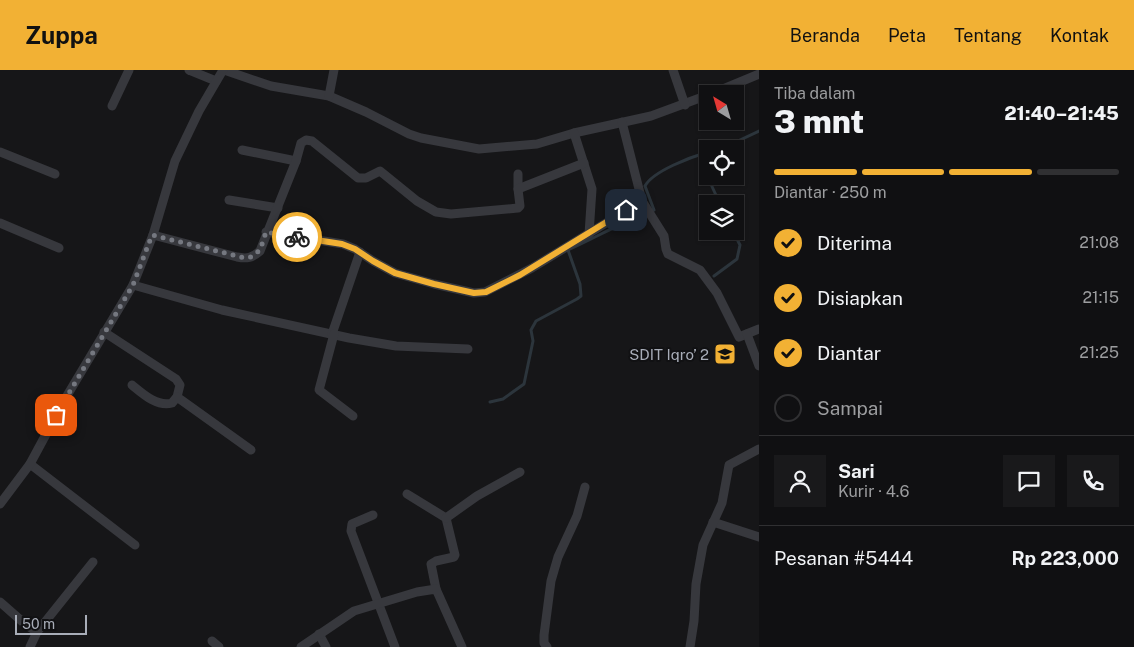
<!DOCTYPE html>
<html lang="id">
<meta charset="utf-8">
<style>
body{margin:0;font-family:"Public Sans",sans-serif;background:#19191b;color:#f1f3f6;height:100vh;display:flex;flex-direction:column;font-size:19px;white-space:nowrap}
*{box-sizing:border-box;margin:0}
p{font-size:16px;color:#9c9d9f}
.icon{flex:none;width:28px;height:28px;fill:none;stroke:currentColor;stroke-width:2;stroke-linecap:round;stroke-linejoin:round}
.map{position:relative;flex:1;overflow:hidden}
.drawer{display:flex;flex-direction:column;background:#101012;width:375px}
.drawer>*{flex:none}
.needle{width:32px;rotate:323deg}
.buttons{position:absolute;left:699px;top:15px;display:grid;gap:10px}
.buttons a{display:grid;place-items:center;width:45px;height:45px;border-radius:0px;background:#101012;box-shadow:0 1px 4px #0004,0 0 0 1px #303032;font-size:25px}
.scale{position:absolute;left:15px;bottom:12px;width:72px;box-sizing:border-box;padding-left:5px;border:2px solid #a8adb8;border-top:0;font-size:14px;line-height:18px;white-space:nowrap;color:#a8adb8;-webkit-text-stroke:4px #111113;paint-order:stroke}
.pin{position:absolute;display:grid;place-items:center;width:42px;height:42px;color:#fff;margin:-21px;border-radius:10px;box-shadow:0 2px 8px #0006}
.courier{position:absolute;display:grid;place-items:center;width:50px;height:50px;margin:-25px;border:4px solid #f2b134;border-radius:50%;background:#fff;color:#222;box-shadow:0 1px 6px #0007}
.summary em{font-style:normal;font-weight:800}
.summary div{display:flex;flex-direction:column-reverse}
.summary{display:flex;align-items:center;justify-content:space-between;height:85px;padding:0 15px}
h1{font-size:32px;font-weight:800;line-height:38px}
.bar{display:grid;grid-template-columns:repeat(4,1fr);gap:8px 5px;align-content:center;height:60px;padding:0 15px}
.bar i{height:6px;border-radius:4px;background:#303032}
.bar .active{background:#f2b134}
.bar p{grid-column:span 4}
.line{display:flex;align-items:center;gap:12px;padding:0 15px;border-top:1px solid #303032}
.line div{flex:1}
.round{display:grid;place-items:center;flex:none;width:52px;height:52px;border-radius:0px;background:#19191b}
ol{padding:0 15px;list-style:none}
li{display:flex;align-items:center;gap:15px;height:55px}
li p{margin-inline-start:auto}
li .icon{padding:5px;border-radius:50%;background:#f2b134;color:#111;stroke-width:4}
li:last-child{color:#9c9d9f}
li i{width:28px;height:28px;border:2px solid #303032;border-radius:50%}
header{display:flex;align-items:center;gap:30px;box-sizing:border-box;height:70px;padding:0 25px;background:#f2b134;color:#111}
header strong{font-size:24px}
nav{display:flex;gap:28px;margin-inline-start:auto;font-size:18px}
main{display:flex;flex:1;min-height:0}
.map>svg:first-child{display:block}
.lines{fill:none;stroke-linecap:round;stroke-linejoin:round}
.stream{stroke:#2c353c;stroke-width:3}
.street{stroke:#37383d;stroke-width:9}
.done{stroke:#757880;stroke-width:5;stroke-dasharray:0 9}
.route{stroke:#f2b134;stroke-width:6}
.labels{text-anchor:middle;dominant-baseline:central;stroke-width:4;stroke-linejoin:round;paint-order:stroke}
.poi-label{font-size:15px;fill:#a8adb8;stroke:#111113;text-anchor:end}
</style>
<header>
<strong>Zuppa</strong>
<nav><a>Beranda</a><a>Peta</a><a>Tentang</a><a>Kontak</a></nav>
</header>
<main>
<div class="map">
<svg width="759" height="577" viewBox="0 0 759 577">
<rect width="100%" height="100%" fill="#161618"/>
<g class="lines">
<g class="stream">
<path d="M721,79L759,61"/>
<path d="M708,94L704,99L720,134"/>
<path d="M714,206L737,189L740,175L733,161"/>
<path d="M490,332L503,329L524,314L533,271L531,260L536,251L577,229L581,226L580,214L568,180C597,167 624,151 654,140L645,116C653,101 691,87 708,82"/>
</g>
<g class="street">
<path d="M189,0L216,11"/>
<path d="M224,0L271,16L329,26L366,42L409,64L421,68L479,79L537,74L574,63L651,46L708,25"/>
<path d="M673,0L685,35"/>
<path d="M711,24L759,4"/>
<path d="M329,26L334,0"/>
<path d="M112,36L129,0"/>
<path d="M622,52L642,131"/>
<path d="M574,63L592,119L589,164"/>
<path d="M242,80L296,91"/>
<path d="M0,82L55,104"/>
<path d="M518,104V119"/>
<path d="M229,130L278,138"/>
<path d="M0,153L59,178"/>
<path d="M266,162L343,174L355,179L373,191L395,203L434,214L474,223L485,222L532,198L642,131L664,166L666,179L668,184L700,200L717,223L739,267L759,259"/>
<path d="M153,165L237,187C247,189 252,188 260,181L296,91L301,73L306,70L312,71L358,108H366L380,101L417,131L436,142L451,144L518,138L520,136L518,119L584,93"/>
<path d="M133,215L222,240L349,268L396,276L468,279"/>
<path d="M104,262L176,309L180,315L177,327L251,380"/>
<path d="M332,264L360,182"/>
<path d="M334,264L319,320L353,346"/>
<path d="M747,264L759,296"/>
<path d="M132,315C143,324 157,337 172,333L177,327"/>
<path d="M30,394L135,475"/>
<path d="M407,424L446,448L455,485L454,487L436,491L431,494L436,519"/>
<path d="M0,434L30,394L65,329L133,215L153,165L175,91L199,41L223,0"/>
<path d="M373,445L352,454L351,461L395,577"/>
<path d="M446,448L477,426L520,402"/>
<path d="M713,452L759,467"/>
<path d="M0,532L25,554L37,562"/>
<path d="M319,564L326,577"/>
<path d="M212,571L219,577"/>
<path d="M30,577L37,562L93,492"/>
<path d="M301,577L354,541L417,522L436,519L462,577"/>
<path d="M547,577L544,573V565L551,511L558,487L577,446L585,417"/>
<path d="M690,577L694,551L696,514L703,475L722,433L729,395L759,379"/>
</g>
</g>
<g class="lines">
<path class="done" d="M56,345L133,215L152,165L245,188C260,187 262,174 266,162L297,167"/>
<path class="route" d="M297,167L342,174L355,179L373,191L395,203L434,214L474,223L486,222L520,205L626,140"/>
</g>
<defs>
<g id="school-square" transform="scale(1.125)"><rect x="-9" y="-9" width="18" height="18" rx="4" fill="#f2b134" stroke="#111113"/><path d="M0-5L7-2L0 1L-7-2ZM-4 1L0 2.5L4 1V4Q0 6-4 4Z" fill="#111"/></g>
</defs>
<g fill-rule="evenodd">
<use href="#school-square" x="725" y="284"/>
</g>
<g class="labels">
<g class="poi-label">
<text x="709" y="284">SDIT Iqro’ 2</text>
</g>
</g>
</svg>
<div class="buttons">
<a><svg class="needle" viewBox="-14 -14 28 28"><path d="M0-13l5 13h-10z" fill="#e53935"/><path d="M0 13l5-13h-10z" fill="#9c9d9f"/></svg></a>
<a><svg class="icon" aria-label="locate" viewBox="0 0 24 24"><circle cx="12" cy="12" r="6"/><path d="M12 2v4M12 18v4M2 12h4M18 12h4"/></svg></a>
<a><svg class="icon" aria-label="layers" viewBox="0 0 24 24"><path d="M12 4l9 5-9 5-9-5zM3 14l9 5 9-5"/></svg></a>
</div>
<div class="scale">50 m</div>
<div class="pin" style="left:56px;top:345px;background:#ea580c"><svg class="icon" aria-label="bag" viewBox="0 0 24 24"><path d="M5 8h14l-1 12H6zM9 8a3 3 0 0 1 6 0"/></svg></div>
<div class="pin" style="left:626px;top:140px;background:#1f2937"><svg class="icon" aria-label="home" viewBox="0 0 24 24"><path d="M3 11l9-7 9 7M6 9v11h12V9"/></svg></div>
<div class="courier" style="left:297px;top:167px"><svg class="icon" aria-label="bike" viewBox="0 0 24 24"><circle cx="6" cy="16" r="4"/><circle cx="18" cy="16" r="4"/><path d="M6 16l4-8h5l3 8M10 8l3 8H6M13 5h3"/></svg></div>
</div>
<section class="drawer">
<div class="summary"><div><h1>3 mnt</h1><p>Tiba dalam</p></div><em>21:40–21:45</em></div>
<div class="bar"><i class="active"></i><i class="active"></i><i class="active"></i><i></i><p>Diantar · 250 m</p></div>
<ol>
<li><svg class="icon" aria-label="check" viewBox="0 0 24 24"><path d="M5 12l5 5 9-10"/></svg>Diterima<p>21:08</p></li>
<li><svg class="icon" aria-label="check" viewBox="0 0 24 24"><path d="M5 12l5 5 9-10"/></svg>Disiapkan<p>21:15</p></li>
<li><svg class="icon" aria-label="check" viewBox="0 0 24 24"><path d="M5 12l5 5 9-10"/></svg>Diantar<p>21:25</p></li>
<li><i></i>Sampai</li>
</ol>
<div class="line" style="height:90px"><a class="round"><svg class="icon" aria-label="person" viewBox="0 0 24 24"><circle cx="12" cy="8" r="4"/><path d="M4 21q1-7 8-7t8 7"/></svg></a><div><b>Sari</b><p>Kurir · 4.6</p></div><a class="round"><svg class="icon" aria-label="chat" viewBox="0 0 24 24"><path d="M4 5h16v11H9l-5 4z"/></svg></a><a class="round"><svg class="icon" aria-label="phone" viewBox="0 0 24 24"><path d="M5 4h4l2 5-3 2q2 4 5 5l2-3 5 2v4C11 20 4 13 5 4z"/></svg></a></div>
<div class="line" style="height:65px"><div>Pesanan #5444</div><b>Rp 223,000</b></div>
</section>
</main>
